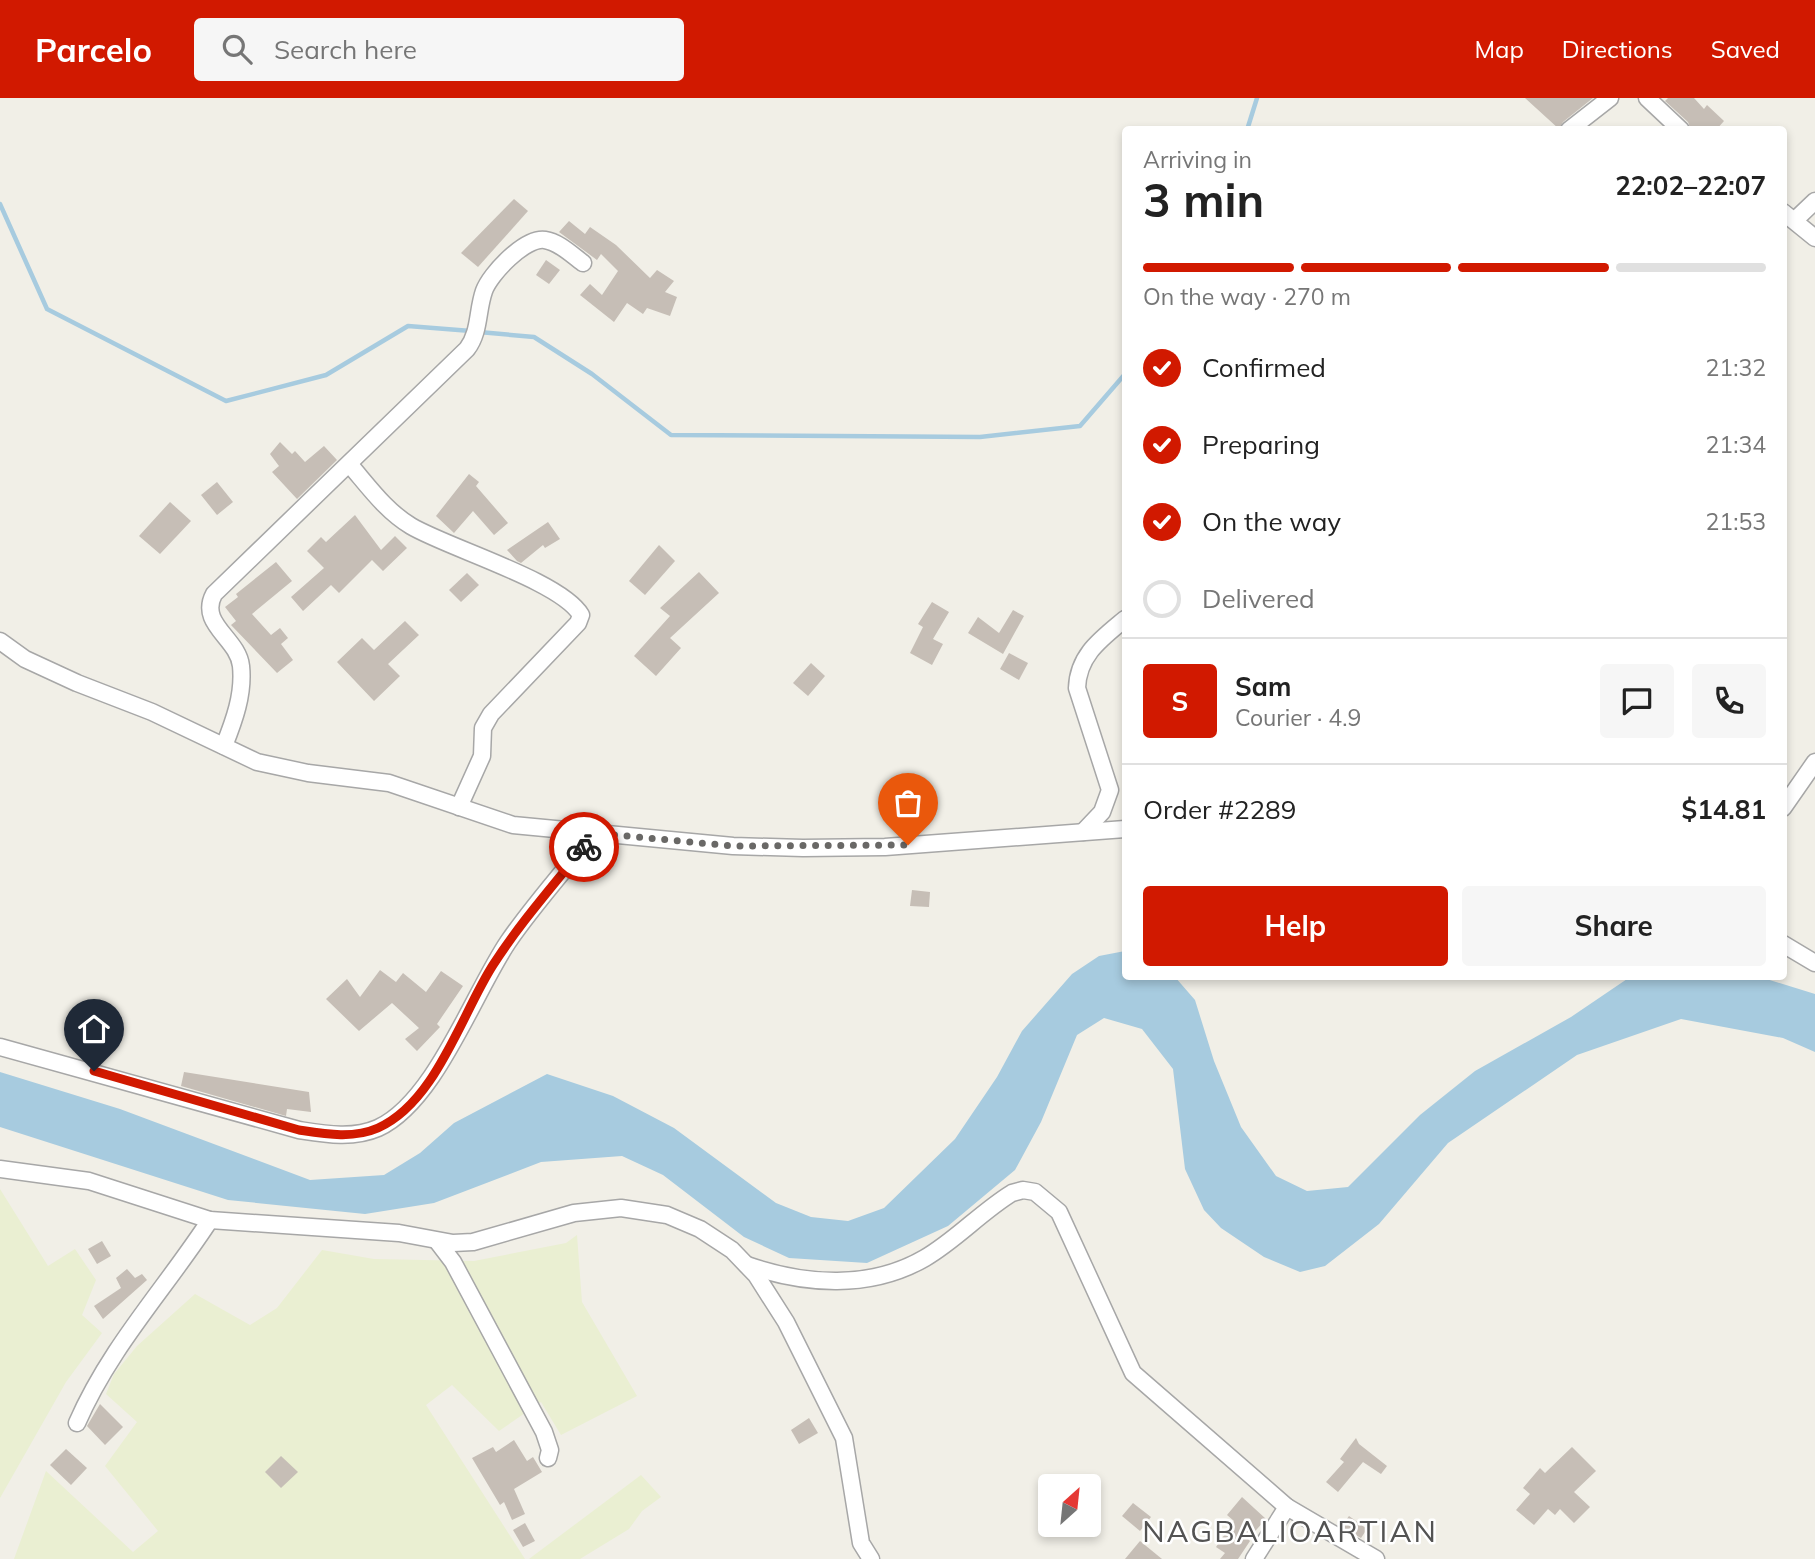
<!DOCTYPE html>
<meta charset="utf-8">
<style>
body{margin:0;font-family:Mulish,sans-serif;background:#f6f6f6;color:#222;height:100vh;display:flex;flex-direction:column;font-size:26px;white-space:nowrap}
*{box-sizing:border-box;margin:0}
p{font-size:23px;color:#767676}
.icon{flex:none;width:38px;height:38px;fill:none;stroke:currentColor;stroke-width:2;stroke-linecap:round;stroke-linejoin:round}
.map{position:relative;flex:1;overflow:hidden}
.sheet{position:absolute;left:1122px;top:28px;width:665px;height:854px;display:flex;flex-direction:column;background:#fff;border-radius:7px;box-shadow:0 4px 10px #0003}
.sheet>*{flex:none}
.needle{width:46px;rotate:27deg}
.fabs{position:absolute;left:1038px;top:1376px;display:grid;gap:14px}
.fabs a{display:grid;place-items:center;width:63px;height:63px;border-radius:7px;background:#fff;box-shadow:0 4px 10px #0003;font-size:35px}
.pin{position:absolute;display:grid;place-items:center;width:60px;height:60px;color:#fff;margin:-72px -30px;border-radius:50% 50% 50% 0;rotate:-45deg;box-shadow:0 0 7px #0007}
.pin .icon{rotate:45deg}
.courier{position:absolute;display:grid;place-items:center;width:70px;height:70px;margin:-35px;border:5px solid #d11900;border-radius:50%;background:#fff;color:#222;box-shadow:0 2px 9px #0007}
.head em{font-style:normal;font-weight:700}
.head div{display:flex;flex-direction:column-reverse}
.head{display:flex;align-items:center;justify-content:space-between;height:119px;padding:0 21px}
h1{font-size:46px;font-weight:700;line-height:52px}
.bar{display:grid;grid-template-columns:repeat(4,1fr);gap:10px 7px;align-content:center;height:84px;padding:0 21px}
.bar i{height:9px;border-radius:5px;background:#e0e0e0}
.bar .active{background:#d11900}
.bar p{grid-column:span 4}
.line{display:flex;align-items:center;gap:18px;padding:0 21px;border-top:2px solid #e0e0e0}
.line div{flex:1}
.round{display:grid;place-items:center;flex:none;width:74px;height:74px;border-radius:7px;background:#f6f6f6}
ol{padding:0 21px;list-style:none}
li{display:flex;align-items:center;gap:21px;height:77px}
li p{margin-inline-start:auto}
li .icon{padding:7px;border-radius:50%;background:#d11900;color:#fff;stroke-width:4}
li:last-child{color:#767676}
li i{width:38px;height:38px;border:4px solid #e0e0e0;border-radius:50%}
.primary-button{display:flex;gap:14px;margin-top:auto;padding:14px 21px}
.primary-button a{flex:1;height:80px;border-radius:7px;background:#d11900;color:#fff;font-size:28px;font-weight:700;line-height:80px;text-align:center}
.primary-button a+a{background:#f6f6f6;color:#222}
header{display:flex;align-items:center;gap:42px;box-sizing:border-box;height:98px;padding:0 35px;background:#d11900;color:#fff}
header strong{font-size:33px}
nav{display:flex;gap:38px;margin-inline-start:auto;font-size:24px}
.search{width:490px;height:63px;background:#f6f6f6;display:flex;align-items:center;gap:18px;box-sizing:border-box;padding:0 24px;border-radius:7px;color:#767676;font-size:26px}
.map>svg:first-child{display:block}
.farmland{fill:#eaefd2}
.water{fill:#a7cbdf}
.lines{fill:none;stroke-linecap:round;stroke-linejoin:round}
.stream{stroke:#a7cbdf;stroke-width:4.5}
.building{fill:#c6beb6}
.street-casing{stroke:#a7a7a7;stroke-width:19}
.street{stroke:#fff;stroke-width:16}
.done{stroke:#696866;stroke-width:7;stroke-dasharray:0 12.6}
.route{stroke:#d11900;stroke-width:9}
.labels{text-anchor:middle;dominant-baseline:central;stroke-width:5;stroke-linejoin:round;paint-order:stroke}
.quarter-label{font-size:30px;letter-spacing:2px;fill:#535353;stroke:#fff}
</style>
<header>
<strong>Parcelo</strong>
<div class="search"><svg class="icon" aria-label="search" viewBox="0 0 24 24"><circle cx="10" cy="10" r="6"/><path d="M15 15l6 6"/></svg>Search here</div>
<nav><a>Map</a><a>Directions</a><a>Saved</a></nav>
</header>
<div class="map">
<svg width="1815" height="1461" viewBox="0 0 1815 1461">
<rect width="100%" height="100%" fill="#f1efe7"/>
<g class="farmland">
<path d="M0,1091L48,1168L75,1151L96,1182L82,1217L102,1235L66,1284L0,1400Z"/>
<path d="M577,1137L582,1204L637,1298L561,1337L541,1304L499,1333L452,1287L426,1307L525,1461H14L46,1373L133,1454L158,1433L105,1368L137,1324L106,1296L114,1276L137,1248L195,1196L250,1227L277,1210L322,1152L374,1161L474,1163L566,1145Z"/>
<path d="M641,1377L661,1399L642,1413L629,1431L580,1461H529Z"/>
</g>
<path class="water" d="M1125,853V878L1175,879L1195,902L1214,963L1241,1029L1276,1078L1307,1093L1348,1089L1420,1017L1475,973L1571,919L1630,879H1760L1815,896V954L1783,940L1681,921L1577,957L1448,1045L1379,1126L1325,1168L1300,1174L1264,1159L1221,1130L1204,1112L1185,1071L1173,971L1142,931L1104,920L1077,937L1041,1024L1015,1072L948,1128L867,1165L789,1160L744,1139L663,1077L622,1058L541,1064L434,1105L365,1116L228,1102L0,1029V974L120,1011L310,1082L384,1077L420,1055L454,1025L547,976L613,998L674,1030L776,1105L811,1119L848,1123L884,1110L955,1041L997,979L1022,933L1072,876L1099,858Z"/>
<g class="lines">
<g class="stream">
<path d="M1247,32L1257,0"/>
<path d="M0,106L47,211L226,303L326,277L408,228L471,233"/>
<path d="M479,234L534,239L592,276L671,337L980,339L1080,328L1125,276"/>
</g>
</g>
<g class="building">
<path d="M1525,0H1593L1563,24L1559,31Z"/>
<path d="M1668,0H1694L1704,11L1707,7L1724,23L1716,32H1691L1688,24L1665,3Z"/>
<path d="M514,101L528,113L478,169L461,155Z"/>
<path d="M569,123L585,136L590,129L616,147L650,180L657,172L674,183L665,194L677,199L670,218L647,210L643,216L627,205L614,224L580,197L590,186L602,197L618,173L601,156L597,162L559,134Z"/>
<path d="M546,162L560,172L549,186L536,177Z"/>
<path d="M280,344L292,356L295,353L305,364L324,348L337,362L297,401L272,374L279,368L270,356Z"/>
<path d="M469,376L479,384L476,388L508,425L494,437L473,413L454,435L436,418Z"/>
<path d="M217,384L233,404L217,417L201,397Z"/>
<path d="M170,404L191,423L160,456L139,438Z"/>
<path d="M355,417L381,452L395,438L407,450L383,473L372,462L339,495L331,487L303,513L291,499L324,470L307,453L321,439L326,444Z"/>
<path d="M548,424L560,441L545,450L543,447L521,465L517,463L507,452Z"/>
<path d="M659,447L675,463L645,497L629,483Z"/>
<path d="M276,464L292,483L252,516L271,537L280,530L288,540L281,546L293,562L277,575L231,527L236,523L225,509L238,499L236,496Z"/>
<path d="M699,474L719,495L670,540L681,550L656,578L634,558L670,518L660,510Z"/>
<path d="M467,475L479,487L461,504L449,492Z"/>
<path d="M932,504L949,514L933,541L943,546L932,567L910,555L923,529L918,526Z"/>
<path d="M1013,512L1024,518L1003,556L968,535L978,519L999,535Z"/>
<path d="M405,523L419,537L388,566L400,578L374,603L337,564L362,540L374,552Z"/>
<path d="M1009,555L1028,565L1019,582L1000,571Z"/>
<path d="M811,565L825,578L808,598L793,585Z"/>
<path d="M912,792L930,794L929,809L910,808Z"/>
<path d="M380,872L396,884L403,875L426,894L441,873L463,888L437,926L440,929L417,953L405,941L419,930L392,905L359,933L326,901L347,881L360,899Z"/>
<path d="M184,974L309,994L311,1014L287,1011L286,1018L181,988Z"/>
<path d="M102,1143L111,1158L97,1166L88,1151Z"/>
<path d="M127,1171L135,1180L142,1176L147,1182L103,1221L94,1208L121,1190L116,1180Z"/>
<path d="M100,1306L123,1329L105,1347L87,1328Z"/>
<path d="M809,1320L818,1335L799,1346L791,1332Z"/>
<path d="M1356,1340L1359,1346L1387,1368L1381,1376L1363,1364L1338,1394L1326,1384L1344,1364L1340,1361Z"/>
<path d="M514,1342L527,1363L533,1359L542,1374L514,1391L525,1416L512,1422L504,1404L500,1407L472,1360L493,1349L496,1354Z"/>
<path d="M1572,1349L1596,1373L1574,1394L1590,1409L1574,1425L1560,1411L1555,1417L1548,1411L1534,1427L1516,1412L1530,1396L1523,1390L1540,1370L1545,1375Z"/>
<path d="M66,1351L87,1370L71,1387L50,1367Z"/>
<path d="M281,1358L298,1374L281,1390L265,1374Z"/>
<path d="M1242,1399L1266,1421L1248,1441L1250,1443L1238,1461H1220L1225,1455L1216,1449L1234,1423L1227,1417Z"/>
<path d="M1133,1405L1151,1419L1140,1433L1122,1418Z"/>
<path d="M1349,1418L1367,1431L1361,1440L1341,1429Z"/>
<path d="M525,1425L535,1443L523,1449L513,1432Z"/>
<path d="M1140,1443L1162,1461H1125Z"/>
</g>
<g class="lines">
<g class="street-casing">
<g id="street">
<path d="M1647,0L1681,32"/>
<path d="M1569,32L1610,0"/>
<path d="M1783,114L1815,140"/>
<path d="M1795,122L1815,103"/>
<path d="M350,367C369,389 386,413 411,428C448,450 561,483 581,517L578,525L491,616L483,630L482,658L459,709"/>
<path d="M0,543L25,561L77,585L152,614L257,664L308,675L389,685L513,727L733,748L803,750L885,749L1125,731"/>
<path d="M224,648C234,623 244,596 241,568C238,540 198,526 214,496L467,251C480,234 477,213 484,193C490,176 525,139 545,142C559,144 572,157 583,165"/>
<path d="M1783,710L1815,664"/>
<path d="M1083,734L1102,714L1110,692L1077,590C1078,557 1101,541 1125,521"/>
<path d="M1783,846L1815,865"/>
<path d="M0,949L299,1032C325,1036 353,1041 378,1030C435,1004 473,896 508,844C534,806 566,771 594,735"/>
<path d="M0,1071L89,1083L210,1122L399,1135L453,1145L473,1144L574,1115L621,1110L667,1117L700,1131L732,1152L756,1177L786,1224L844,1340L861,1445L871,1461"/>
<path d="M437,1143L453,1164L544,1334L550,1352L548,1360"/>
<path d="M747,1167C805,1187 870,1192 925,1160C956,1142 981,1114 1012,1095L1023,1092L1035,1094L1059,1114L1133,1275L1287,1409"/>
<path d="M77,1325C110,1249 165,1191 210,1122"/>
<path d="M1254,1461L1287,1409L1376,1461"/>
</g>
</g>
<use href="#street" class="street"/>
</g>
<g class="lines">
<path class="done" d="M584,749L594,735L733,748L908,747"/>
<path class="route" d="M94,973L299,1032C325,1036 353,1041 378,1030C436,1004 461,917 493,867C520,825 553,788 584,749"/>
</g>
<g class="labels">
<g class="quarter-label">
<text x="1290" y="1433">NAGBALIOARTIAN</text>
</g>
</g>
</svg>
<div class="fabs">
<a><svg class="needle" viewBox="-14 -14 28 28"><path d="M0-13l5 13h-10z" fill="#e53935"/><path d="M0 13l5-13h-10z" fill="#767676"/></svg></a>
</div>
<div class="pin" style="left:908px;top:747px;background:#ea580c"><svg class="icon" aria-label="bag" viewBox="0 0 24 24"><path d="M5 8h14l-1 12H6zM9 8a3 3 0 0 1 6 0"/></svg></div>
<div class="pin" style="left:94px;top:973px;background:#1f2937"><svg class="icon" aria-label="home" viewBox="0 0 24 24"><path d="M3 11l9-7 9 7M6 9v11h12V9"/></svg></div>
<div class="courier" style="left:584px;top:749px"><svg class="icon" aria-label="bike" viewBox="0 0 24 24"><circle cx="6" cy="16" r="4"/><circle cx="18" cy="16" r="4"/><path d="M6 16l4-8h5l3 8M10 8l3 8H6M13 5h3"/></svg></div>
<section class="sheet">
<div class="head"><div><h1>3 min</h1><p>Arriving in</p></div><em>22:02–22:07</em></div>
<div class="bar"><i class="active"></i><i class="active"></i><i class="active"></i><i></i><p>On the way · 270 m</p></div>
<ol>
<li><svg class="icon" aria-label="check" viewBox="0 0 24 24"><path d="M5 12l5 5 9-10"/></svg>Confirmed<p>21:32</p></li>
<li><svg class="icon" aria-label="check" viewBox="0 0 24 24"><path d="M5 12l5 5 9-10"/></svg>Preparing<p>21:34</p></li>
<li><svg class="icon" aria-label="check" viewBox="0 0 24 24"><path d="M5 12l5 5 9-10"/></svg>On the way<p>21:53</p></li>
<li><i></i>Delivered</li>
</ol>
<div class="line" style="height:126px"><b class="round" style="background:#d11900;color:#fff">S</b><div><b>Sam</b><p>Courier · 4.9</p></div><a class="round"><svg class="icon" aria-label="chat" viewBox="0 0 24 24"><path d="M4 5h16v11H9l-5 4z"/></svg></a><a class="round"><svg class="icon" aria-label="phone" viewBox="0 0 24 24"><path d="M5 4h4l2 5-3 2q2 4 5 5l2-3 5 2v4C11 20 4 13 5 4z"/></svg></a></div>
<div class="line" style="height:91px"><div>Order #2289</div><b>$14.81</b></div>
<div class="primary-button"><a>Help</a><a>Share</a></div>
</section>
</div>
